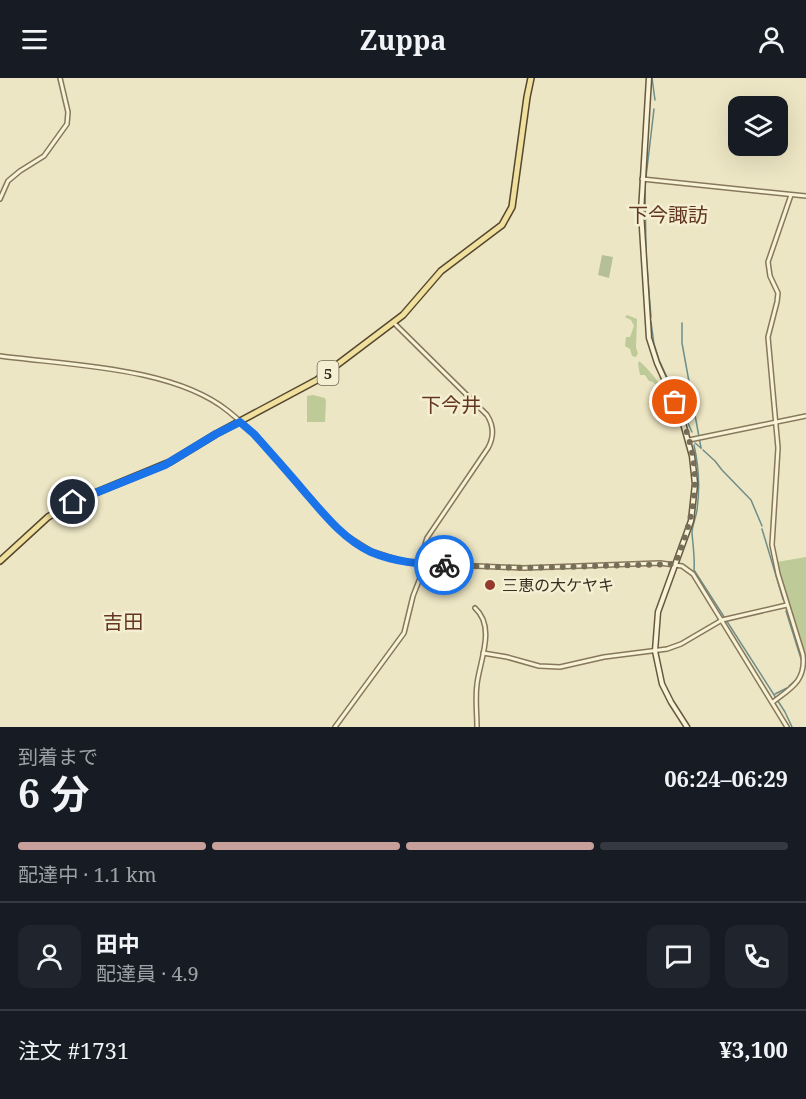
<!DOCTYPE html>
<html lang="ja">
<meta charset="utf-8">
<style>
body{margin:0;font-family:"Noto Serif","Noto Sans JP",serif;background:#20242c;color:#f1f3f6;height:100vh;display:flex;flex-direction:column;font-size:22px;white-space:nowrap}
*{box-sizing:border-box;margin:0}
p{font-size:20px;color:#9ea1a6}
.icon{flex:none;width:33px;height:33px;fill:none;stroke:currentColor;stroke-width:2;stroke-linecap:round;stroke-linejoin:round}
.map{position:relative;height:649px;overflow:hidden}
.side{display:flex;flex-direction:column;background:#171b24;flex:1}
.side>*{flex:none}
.fabs{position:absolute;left:728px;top:18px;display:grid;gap:12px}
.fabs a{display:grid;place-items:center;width:60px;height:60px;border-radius:12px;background:#171b24;box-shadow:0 6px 24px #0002;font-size:30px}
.pin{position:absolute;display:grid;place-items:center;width:51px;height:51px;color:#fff;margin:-26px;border:3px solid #fff;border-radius:50%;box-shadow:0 2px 6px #0007}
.courier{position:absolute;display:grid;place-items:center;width:60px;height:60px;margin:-30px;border:4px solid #1a73e8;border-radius:50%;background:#fff;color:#222;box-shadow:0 2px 8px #0007}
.summary em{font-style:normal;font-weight:700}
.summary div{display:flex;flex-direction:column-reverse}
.summary{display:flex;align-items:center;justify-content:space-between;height:102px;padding:0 18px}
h1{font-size:39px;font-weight:700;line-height:45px}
.bar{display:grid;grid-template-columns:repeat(4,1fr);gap:9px 6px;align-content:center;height:72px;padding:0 18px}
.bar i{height:8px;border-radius:4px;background:#363941}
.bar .current{background:#c7a09c}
.bar p{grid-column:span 4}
.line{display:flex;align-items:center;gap:15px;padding:0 18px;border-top:2px solid #363941}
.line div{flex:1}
.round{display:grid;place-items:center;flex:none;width:63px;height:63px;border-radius:12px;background:#20242c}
header{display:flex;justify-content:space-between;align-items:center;height:78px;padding:0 18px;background:#171b24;font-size:27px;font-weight:700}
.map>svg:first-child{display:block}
.green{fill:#beca98}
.cemetery{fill:#b5c097}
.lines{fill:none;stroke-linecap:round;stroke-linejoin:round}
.stream{stroke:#6d8e8a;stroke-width:1.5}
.tertiary-casing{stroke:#87785b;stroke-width:6}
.secondary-casing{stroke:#68593e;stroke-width:7}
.primary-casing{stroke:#55462f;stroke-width:8}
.tertiary{stroke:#f8f2d7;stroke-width:3}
.secondary{stroke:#f8f2d7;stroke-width:4}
.primary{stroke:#efe09d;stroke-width:5}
.done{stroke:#776e59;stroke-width:6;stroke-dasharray:0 10.8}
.route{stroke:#1a73e8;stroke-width:8}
.poi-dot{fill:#943a2d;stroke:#f4efd3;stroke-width:2}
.labels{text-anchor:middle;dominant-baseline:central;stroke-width:5;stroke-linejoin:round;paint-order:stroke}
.shield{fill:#f4efd3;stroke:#706855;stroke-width:1.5}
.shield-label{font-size:15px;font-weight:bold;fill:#372e1f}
.poi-label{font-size:16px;fill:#372e1f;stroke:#f4efd3;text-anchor:start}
.quarter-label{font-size:20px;fill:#62361f;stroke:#f4efd3}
</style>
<header><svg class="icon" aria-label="menu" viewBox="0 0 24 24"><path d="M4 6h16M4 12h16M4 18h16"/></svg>Zuppa<svg class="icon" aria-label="person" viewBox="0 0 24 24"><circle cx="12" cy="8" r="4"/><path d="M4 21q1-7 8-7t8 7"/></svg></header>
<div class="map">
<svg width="806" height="649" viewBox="0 0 806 649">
<rect width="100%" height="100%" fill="#ede6c4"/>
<g class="green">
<path d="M627,237L637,241L636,270L638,275L636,279L632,278L630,271L625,268L626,259H630L634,248L631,242L625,239Z"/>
<path d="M639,283C650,291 676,325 674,340L670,337L659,310L653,304L649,303L645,297H640L638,286Z"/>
<path d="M313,317L325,320L326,323L325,344H307V318Z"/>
<path d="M806,479V581L777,484Z"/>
</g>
<path class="cemetery" d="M602,177L613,179L609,200L598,197Z"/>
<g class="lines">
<g class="stream">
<path d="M652,0L655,22"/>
<path d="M646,99L654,31"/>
<path d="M645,104L646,175"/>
<path d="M646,178L651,239"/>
<path d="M651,244L654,266L659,282L692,354"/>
<path d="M682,245V265L701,370"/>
<path d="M695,365L701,370"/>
<path d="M694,367C699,389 700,410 697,432C696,440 692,447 692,455C693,468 695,480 694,492L785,634L792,649"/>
<path d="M703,372L715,383L722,392L751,422L762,448"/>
<path d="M762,451L783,521"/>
<path d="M786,533L802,584"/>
<path d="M789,608L798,600"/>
<path d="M775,616L787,610"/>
</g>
<g class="tertiary-casing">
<g id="tertiary">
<path d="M642,101L806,118"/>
<path d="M0,121L8,103L20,93L44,78L67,46L68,34L60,0"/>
<path d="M0,278C68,287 174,289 228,333C272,368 302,418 344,456L371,473L409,485L524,490L660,485L682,488L693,496L787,649"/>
<path d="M689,362L806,338"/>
<path d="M475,530C496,549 480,582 477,606C475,621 477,635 477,649"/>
<path d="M483,575L507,579L539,588L560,589L604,579L667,571L681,566L722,542L787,527"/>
<path d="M773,624C791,610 806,603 803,577L778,496L772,467L778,370L768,259L777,224L778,215L770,198L768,184L791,117"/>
<path d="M335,649L404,555L413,518L422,495L423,473L427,460L488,370C494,359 494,348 487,337L394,245"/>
</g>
</g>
<g class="secondary-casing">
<path id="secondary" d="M649,0L641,134L649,260L657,285L681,338L692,378L695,406L691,443L658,534L655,573L662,606L671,624L687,649"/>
</g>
<g class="primary-casing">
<path id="primary" d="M0,483L48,439L73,424L170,384L216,356L317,302L403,237L441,193L502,147L512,129L527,19L531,0"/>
</g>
<use href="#tertiary" class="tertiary"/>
<use href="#secondary" class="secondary"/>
<use href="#primary" class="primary"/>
</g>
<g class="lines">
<path class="done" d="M444,487L524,490L675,486C700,424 703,386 675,324"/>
<path class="route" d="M73,424L165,387L216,356L240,344L254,356C270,374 287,393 303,412C323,435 343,461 371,474C395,484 419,486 444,487"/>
</g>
<circle class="poi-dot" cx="490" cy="507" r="6"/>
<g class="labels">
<rect class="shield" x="317.5" y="283" width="21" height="24" rx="4.5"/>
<g class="shield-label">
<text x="328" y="295">5</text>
</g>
<g class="poi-label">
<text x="502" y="507">三恵の大ケヤキ</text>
</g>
<g class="quarter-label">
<text x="668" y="136">下今諏訪</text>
<text x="451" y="326">下今井</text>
<text x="123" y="543">吉田</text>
</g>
</g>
</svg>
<div class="fabs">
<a><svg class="icon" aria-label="layers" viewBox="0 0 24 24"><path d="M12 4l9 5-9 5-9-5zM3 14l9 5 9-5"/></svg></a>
</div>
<div class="pin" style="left:675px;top:324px;background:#ea580c"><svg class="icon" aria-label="bag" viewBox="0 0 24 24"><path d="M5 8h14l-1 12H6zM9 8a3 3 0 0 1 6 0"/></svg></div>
<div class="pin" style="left:73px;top:424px;background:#1f2937"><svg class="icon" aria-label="home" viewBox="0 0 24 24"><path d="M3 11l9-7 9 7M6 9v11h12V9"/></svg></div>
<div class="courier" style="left:444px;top:487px"><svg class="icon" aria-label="bike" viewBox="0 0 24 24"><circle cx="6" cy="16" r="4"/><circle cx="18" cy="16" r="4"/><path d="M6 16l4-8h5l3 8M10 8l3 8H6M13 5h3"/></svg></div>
</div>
<section class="side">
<div class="summary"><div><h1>6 分</h1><p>到着まで</p></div><em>06:24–06:29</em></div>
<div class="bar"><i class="current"></i><i class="current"></i><i class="current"></i><i></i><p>配達中 · 1.1 km</p></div>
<div class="line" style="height:108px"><a class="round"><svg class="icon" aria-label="person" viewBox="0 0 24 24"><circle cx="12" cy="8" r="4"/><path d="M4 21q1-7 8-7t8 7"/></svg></a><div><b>田中</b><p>配達員 · 4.9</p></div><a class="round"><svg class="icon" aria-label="chat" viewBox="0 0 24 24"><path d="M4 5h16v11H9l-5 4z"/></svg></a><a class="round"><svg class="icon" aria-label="phone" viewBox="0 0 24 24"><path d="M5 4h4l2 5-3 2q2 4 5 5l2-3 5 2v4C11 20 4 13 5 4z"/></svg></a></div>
<div class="line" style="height:78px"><div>注文 #1731</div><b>¥3,100</b></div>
</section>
